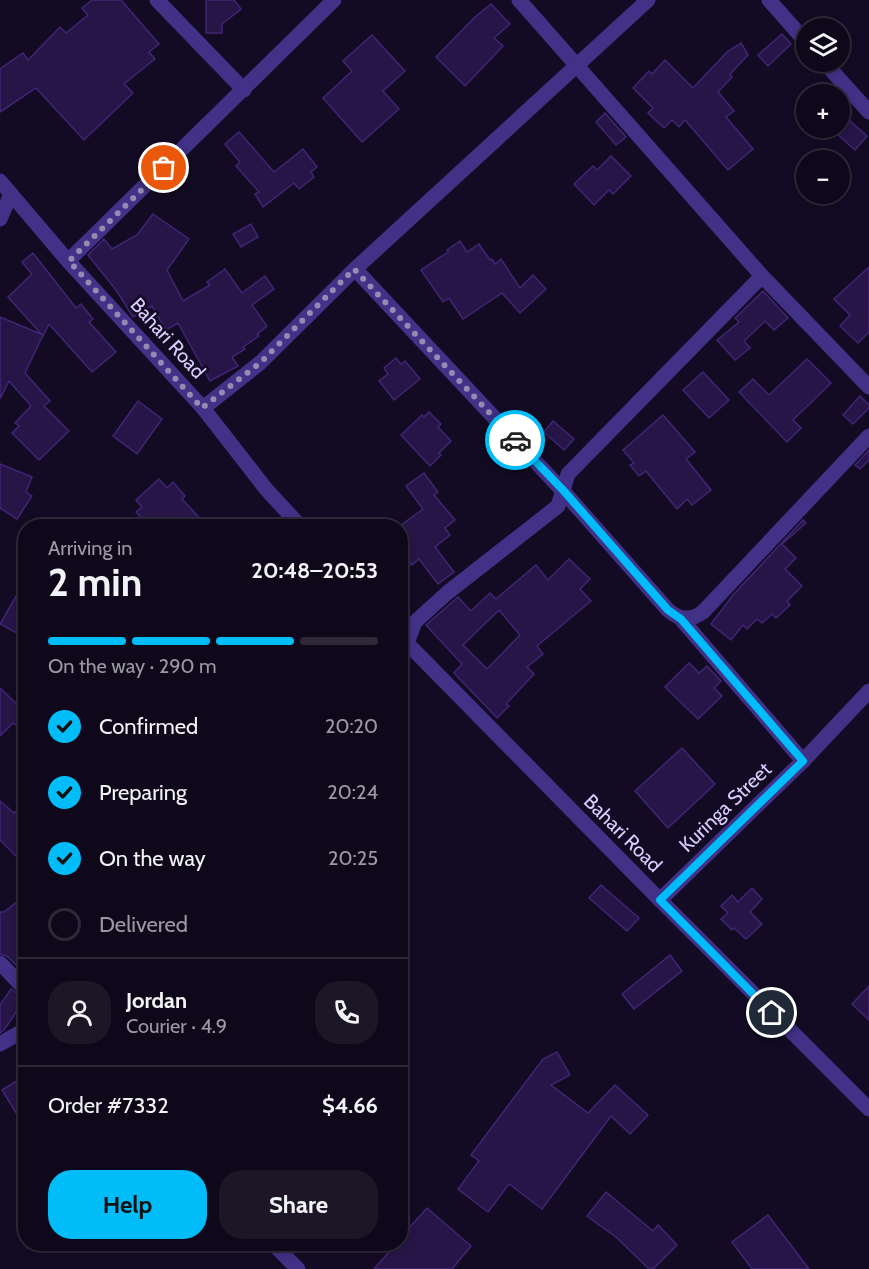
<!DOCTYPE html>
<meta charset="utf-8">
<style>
body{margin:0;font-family:Cabin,sans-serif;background:#1c1627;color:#f1f3f6;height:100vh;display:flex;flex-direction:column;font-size:22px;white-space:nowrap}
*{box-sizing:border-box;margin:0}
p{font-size:20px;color:#9b9aa2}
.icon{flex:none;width:33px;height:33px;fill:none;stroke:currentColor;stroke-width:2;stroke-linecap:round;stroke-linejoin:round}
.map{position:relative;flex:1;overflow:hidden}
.panel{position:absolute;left:18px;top:519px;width:390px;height:732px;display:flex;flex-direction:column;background:#0e081a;border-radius:24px;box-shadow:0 3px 9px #0003,0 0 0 2px #2e2939}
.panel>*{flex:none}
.tools{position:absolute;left:796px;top:18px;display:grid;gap:12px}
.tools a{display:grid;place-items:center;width:54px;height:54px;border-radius:50%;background:#0e081a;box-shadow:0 3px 9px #0003,0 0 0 2px #2e2939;font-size:30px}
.pin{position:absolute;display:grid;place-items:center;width:51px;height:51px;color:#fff;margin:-26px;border:3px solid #fff;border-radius:50%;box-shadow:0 2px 6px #0007}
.courier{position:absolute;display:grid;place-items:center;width:60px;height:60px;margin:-30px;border:4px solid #00bdf9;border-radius:50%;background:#fff;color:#222;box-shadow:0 2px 8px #0007}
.overview em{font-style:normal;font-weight:700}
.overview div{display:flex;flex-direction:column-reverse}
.overview{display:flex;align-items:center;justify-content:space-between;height:102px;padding:0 30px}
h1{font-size:39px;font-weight:700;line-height:45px}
.bar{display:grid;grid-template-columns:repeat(4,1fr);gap:9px 6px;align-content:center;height:72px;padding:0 30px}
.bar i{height:8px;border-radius:4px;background:#2e2939}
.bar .on{background:#00bdf9}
.bar p{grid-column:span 4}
.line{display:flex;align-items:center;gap:15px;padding:0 30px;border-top:2px solid #2e2939}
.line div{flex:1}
.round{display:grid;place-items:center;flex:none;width:63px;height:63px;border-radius:24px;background:#1c1627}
ol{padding:0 30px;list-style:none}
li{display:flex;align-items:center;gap:18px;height:66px}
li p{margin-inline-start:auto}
li .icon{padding:6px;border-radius:50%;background:#00bdf9;color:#111;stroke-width:4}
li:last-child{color:#9b9aa2}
li i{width:33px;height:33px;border:3px solid #2e2939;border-radius:50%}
.button{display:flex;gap:12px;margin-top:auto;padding:12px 30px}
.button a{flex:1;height:69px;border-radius:24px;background:#00bdf9;color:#111;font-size:24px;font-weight:700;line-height:69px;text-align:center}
.button a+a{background:#1c1627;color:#f1f3f6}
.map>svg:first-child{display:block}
.building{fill:#261546;stroke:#402575;stroke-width:1.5;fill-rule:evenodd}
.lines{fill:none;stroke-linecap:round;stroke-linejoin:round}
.minor{stroke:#413187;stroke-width:15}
.done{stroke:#948ab2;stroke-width:6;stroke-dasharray:0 10.8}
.route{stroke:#00bdf9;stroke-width:8}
.labels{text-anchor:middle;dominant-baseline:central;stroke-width:5;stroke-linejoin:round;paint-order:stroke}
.street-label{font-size:20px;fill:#daceff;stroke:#130b23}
</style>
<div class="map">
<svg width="869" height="1269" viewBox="0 0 869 1269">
<rect width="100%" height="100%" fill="#130b23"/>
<g class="building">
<path d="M92,0H121L159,44L149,52L155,59L124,84L133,93L84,140L36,88L0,112V69L23,53L28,60L60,27L66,33L88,15L82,8Z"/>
<path d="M206,0H234L241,9L222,24V33H206Z"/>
<path d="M491,4L510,24L494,38L503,46L465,86L436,57L474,18Z"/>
<path d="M782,34L791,44L768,66L758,55Z"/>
<path d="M372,35L405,71L383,91L399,109L362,142L323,98L352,71L343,61Z"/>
<path d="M741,43L748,55L730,74L732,77L718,92L734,111L726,117L753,149L728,170L685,120L679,127L672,120L664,128L648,113L653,108L633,88L649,71L652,74L665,60L693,88L727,52Z"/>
<path d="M605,113L626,137L616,145L596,122Z"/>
<path d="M849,120L867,136L855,150L837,134Z"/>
<path d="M239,132L274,172L303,149L317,167L311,172L314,177L299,189L294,183L263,207L255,194L259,192L236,166L240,162L225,144Z"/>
<path d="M611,156L631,176L613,194L609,190L594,205L574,184L593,166L597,170Z"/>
<path d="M153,214L189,239L167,270L183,301L210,285L207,282L225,269L242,293L265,276L274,289L252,305L267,326L257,334L259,336L243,347L245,349L232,357L238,366L210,381L178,323L166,330L152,306L133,317L116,290L88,255L104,239L112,249L137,235Z"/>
<path d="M251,224L258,237L241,247L233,234Z"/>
<path d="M460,241L467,252L479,244L490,260L492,259L495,264L501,259L520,288L533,275L546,289L520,313L502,293L463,319L449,298L443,302L421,270L448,252L447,250Z"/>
<path d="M33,253L76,308L81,304L93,319L89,322L116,352L92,372L49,324L43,336L8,297L32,274L22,262Z"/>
<path d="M869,267V332L858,343L840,326L850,315L834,299Z"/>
<path d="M763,291L788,318L774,330L765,321L744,341L750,348L735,360L717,340L739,322L735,318Z"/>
<path d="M0,317L43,335L25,373L50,401L44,406L69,431L39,460L12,433L19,426L15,423L31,406L9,381L0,399Z"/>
<path d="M396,358L401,364L405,361L420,379L394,400L379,381L388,374L384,368Z"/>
<path d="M807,359L831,383L793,420L801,428L787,442L739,392L753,379L769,395Z"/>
<path d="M703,372L729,400L709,418L683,390Z"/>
<path d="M860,396L869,405V408L853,424L843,415Z"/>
<path d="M138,401L162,419L137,454L113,436Z"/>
<path d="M429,412L441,424L438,427L451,441L439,453L441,455L430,466L401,435L422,415L424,417Z"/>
<path d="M663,415L695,452L686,459L711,490L692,505L687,499L677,509L646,471L639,476L630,465L634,463L623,450Z"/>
<path d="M553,421L574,439L564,450L544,432Z"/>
<path d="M869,450V460L860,469L855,465Z"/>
<path d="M0,464L32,477L26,492L32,496L17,519L0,508Z"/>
<path d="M424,473L438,492L434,495L455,520L445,528L450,535L435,547L454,572L438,584L419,559L412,565L400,551V526L423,509L406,486Z"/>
<path d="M159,479L167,488L173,482L185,496L182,499L207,526H149L136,512L142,507L136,500Z"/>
<path d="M803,520L806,523L782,544L796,558L785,569L802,586L787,601L790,605L776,618L772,614L762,623L757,619L747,629L743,625L731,640L711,624L733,595Z"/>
<path d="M569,559L590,579L580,589L591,601L537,646L543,654L527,667L534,674L506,704L509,706L497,718L454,673L462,664L426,625L458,597L471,611L490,593L496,599L536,565L548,580ZM499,610L520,635L487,669L463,645Z"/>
<path d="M26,579V638L0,624Z"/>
<path d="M689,663L699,673L707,666L721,681L714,688L722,696L698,719L665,687Z"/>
<path d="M0,688L26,713V733L13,723L0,736Z"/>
<path d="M682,748L715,784L668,828L635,791Z"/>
<path d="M0,801L14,813L26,802V866L0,840Z"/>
<path d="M601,885L639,918L627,931L589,898Z"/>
<path d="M752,888L762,899L750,912L762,924L746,939L734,928L732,930L721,919L728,913L721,906L732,895L738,902Z"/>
<path d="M26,895V975L7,956L0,954V912H4Z"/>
<path d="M670,955L682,971L634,1009L622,994Z"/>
<path d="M869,986V1020L852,1004Z"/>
<path d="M11,989L25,999L4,1030L0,1033V1005Z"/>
<path d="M557,1052L570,1075L551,1085L588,1113L615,1085L648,1115L630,1134L611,1116L542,1209L509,1184L488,1212L458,1189L479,1161L471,1155L543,1059Z"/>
<path d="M26,1075V1129L2,1090Z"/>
<path d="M606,1192L653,1231L658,1225L677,1245L653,1269H649L617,1238L587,1216Z"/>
<path d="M427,1208L471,1246L452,1269H374L396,1244H400V1238Z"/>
<path d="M768,1215L809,1269H752L732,1242Z"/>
</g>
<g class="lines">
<g class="minor">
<path d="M157,0L244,90"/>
<path d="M519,0L762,276L869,387"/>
<path d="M769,0L807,43"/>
<path d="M824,62L869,112"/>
<path d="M0,181L68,261L203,408L266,489L300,526"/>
<path d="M0,219L11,194"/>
<path d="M68,261L334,0"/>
<path d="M355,269L563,491L668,610C679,620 691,621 703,612L869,436"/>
<path d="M203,408L260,363L355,269L648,0"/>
<path d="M681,619L803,761"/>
<path d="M400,636L660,900L869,1109"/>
<path d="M400,661L415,622L447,593L558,506L568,474L762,276"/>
<path d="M660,900L803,761L869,691"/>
<path d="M0,963L26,990"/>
<path d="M0,1044L26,1029"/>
<path d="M273,1244L298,1269"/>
</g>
</g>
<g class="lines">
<path class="done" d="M164,168L69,261L202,408L260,363L354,269L515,440"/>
<path class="route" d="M515,440L563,490L668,610L681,619L803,761L660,900L772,1013"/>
</g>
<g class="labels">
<g class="street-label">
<text transform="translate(168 338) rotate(48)">Bahari Road</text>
<text transform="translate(725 807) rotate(-44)">Kuringa Street</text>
<text transform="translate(623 833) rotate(45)">Bahari Road</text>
</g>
</g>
</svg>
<div class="tools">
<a><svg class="icon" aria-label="layers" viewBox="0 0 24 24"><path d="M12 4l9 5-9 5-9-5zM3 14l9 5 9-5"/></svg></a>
<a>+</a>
<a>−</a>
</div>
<div class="pin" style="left:164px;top:168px;background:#ea580c"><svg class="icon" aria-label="bag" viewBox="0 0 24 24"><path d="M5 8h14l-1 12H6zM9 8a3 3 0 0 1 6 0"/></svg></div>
<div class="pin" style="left:772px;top:1013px;background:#1f2937"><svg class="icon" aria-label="home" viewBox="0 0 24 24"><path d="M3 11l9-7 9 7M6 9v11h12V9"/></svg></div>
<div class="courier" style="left:515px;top:440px"><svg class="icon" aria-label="car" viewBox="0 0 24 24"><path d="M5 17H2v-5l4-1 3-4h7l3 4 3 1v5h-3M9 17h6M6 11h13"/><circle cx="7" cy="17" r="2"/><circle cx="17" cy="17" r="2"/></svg></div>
<section class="panel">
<div class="overview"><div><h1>2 min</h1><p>Arriving in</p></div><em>20:48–20:53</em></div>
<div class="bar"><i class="on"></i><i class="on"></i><i class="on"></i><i></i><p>On the way · 290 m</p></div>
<ol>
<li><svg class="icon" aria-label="check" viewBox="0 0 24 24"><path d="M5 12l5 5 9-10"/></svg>Confirmed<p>20:20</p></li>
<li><svg class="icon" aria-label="check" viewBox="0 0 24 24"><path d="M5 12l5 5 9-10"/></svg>Preparing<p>20:24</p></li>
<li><svg class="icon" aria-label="check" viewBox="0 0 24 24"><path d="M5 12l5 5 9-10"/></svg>On the way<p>20:25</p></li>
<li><i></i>Delivered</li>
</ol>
<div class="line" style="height:108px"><a class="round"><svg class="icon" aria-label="person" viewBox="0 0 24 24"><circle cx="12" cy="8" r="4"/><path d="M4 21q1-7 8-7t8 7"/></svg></a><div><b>Jordan</b><p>Courier · 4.9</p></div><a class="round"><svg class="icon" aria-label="phone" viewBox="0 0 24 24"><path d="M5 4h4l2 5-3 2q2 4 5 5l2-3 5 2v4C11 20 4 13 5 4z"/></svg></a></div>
<div class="line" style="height:78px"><div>Order #7332</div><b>$4.66</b></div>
<div class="button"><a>Help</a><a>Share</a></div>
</section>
</div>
